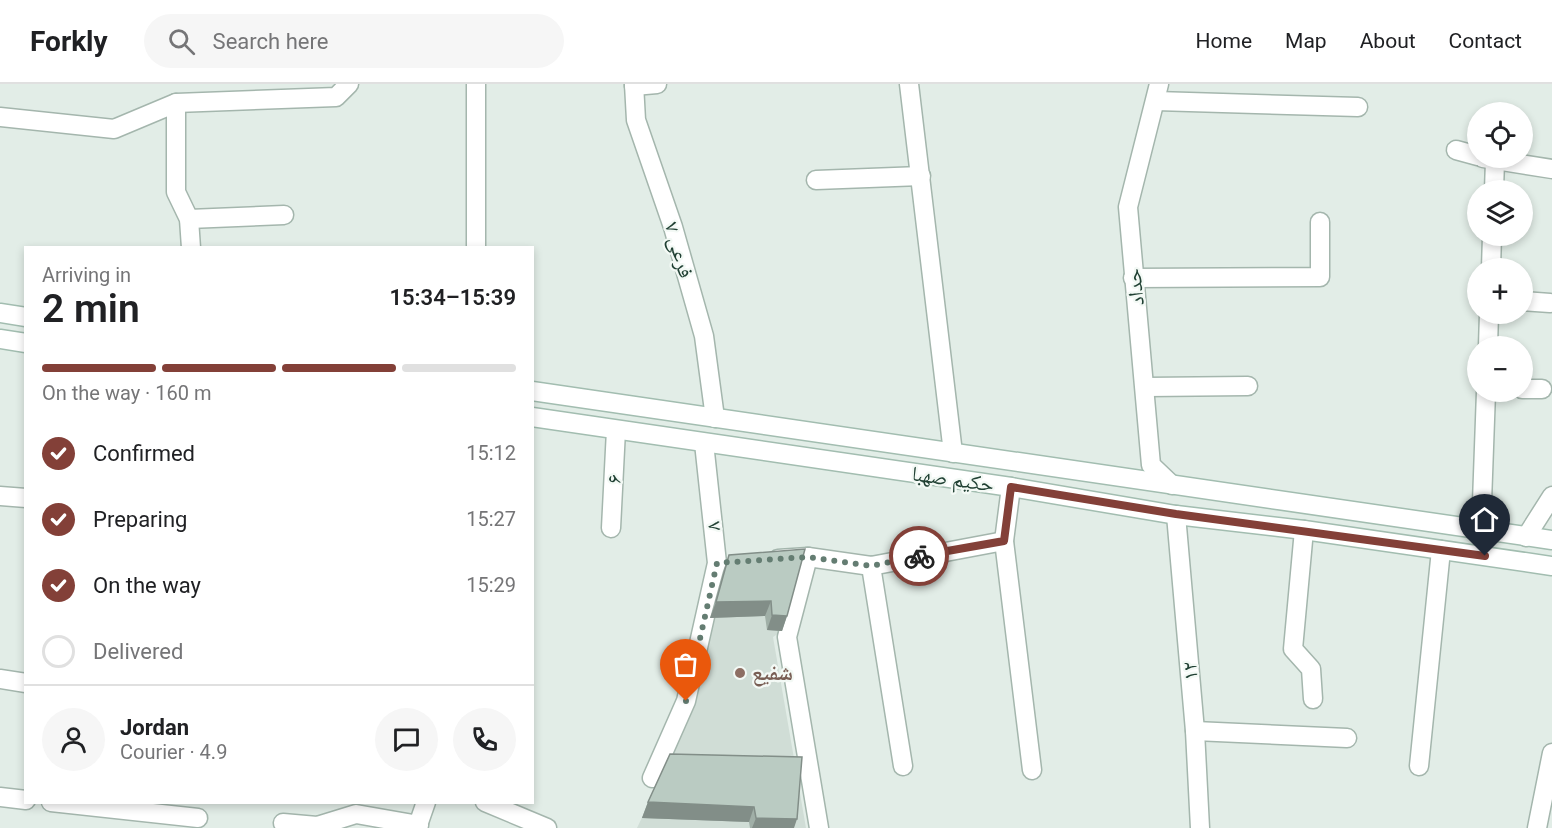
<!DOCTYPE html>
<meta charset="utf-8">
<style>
body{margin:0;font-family:Roboto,"Noto Naskh Arabic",sans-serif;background:#f6f6f6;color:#202124;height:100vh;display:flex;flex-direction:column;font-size:22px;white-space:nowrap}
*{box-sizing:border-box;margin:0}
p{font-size:20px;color:#757577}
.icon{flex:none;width:33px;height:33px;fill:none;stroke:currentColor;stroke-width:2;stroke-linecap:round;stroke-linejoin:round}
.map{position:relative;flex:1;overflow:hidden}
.side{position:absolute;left:24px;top:162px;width:510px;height:558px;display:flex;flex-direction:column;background:#fff;border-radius:0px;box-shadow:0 3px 9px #0003}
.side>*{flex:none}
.fabs{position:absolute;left:1467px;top:18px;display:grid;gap:12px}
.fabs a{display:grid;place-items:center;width:66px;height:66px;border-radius:50%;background:#fff;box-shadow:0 3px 9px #0003;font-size:30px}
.pin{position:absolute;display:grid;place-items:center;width:51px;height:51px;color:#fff;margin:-62px -26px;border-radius:50% 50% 50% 0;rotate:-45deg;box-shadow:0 0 6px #0007}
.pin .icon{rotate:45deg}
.courier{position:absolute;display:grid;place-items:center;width:60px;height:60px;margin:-30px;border:4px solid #834038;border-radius:50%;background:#fff;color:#222;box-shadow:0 2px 8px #0007}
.summary em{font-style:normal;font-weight:600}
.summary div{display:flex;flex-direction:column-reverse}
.summary{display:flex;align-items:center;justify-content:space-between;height:102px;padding:0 18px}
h1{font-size:39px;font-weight:600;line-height:45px}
.bar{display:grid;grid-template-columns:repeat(4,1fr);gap:9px 6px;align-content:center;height:72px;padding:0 18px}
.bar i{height:8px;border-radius:4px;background:#e0e0e0}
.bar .selected{background:#834038}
.bar p{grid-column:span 4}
.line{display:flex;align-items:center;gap:15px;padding:0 18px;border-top:2px solid #e0e0e0}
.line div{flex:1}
.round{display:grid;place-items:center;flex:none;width:63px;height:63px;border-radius:32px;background:#f6f6f6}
ol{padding:0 18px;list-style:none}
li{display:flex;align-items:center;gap:18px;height:66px}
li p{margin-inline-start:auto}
li .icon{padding:6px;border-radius:50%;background:#834038;color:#fff;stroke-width:4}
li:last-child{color:#757577}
li i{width:33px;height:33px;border:3px solid #e0e0e0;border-radius:50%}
header{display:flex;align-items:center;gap:36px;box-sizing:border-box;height:84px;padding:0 30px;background:#fff;border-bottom:2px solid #e0e0e0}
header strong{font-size:28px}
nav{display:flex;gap:33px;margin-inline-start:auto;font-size:21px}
.search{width:420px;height:54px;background:#f6f6f6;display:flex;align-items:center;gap:15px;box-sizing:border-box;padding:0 21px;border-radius:33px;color:#757577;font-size:22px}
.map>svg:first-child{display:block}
.built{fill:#d0ddd6}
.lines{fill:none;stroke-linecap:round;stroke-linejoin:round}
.street-casing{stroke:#a4b6ad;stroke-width:21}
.secondary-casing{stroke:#a2bdb0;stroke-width:21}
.street{stroke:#fff;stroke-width:18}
.secondary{stroke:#fff;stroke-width:18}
.wall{fill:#a0afa7}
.shaded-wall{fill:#828e88}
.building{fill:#bacbc2;stroke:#828e88;stroke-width:1.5}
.done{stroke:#647d72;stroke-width:6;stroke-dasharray:0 10.8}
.route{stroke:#834038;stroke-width:8}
.education-dot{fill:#8d6e63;stroke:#f3f9f5;stroke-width:2}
.labels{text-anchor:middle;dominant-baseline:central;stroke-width:4.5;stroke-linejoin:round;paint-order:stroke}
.street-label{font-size:21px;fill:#204033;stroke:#f3f9f5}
.education-label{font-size:21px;font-weight:bold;fill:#785e54;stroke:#f3f9f5;text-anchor:start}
</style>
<header>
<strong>Forkly</strong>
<div class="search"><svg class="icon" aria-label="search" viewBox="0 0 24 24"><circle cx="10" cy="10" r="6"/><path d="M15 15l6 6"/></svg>Search here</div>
<nav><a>Home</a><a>Map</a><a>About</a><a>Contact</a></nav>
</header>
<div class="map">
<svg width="1552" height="744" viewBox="0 0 1552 744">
<rect width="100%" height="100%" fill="#e2ede7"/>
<path class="built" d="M723,487L782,547L773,553L806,744H637L694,624L710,534Z"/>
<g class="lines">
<g class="street-casing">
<g id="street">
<path d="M634,0L636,36L673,143L704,252L715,334"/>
<path d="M909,0L953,369"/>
<path d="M1159,0L1128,123L1151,381L1172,401"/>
<path d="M634,2L657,0"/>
<path d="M1156,17L1358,23"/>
<path d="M176,19V108L189,135L191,164"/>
<path d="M0,33L114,45L176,19L336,13L349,0"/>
<path d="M1456,66L1478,72"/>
<path d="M1483,74L1552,85"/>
<path d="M816,96L921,92"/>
<path d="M1494,106L1495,77"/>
<path d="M189,135L284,131"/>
<path d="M476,164V0"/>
<path d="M1491,184L1492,152"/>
<path d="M1133,194L1320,193V138"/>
<path d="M1522,217L1550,219"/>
<path d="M1488,262L1489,230"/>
<path d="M1146,303L1248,302"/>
<path d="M1522,305H1542"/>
<path d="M1011,403L1004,457L1032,686"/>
<path d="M0,412L26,414"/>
<path d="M1176,431L1195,647L1200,744"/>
<path d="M611,444L616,346"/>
<path d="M1304,446L1293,565L1311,585L1313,615"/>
<path d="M1481,446L1486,308"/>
<path d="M1526,453L1552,412"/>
<path d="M808,473L787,553L819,744"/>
<path d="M778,475L808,473L871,482L1004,457"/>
<path d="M871,482L903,682"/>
<path d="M0,595L26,599"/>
<path d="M1195,647L1347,654"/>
<path d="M1419,682L1441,466"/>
<path d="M652,694L686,617L717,479L704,359"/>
<path d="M0,713L26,716"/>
<path d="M51,718L198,734"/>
<path d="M485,718L547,744"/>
<path d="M283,739L317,742L356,730L419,741"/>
<path d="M417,744L426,718"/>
<path d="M1537,744L1552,669"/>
</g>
</g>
<g class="secondary-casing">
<g id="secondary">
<path d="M0,229L26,233"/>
<path d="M0,255L26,259"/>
<path d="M532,307L1552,456"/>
<path d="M532,333L1011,403L1176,431L1304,446L1552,482"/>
</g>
</g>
<use href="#street" class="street"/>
<use href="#secondary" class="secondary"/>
</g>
<g class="wall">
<path d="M729,471L787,532L782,547L767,546L765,532L710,534L723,487Z"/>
<path d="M670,670L794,744H750L749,738L642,734L648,718Z"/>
</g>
<g class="shaded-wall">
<path d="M771,517L765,532L710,534L716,518Z"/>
<path d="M772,531L787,532L782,547L767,546Z"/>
<path d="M648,718L754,723L749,738L642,734Z"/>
<path d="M756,734L797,735L794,744H752Z"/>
</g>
<g class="building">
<path d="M805,465L787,532L772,531L771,517L716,518L729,471Z"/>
<path d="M670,670L802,673L797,735L756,734L754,723L648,718Z"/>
</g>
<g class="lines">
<path class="done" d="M686,617L717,479L808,473L871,482L919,472"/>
<path class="route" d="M919,472L1004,457L1011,403L1176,430L1485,472"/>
</g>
<circle class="education-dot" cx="740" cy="589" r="6"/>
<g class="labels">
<g class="street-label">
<text transform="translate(679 166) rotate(74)">فرعی ۷</text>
<text transform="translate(1135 203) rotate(-96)">حداد</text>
<text transform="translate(614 395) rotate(-87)">۶</text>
<text transform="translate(953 395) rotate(8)">حکیم صهبا</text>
<text transform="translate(713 442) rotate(-96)">۸</text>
<text transform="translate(1190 587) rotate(-95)">۱۲</text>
</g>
<g class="education-label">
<text x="752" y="589">شفیع</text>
</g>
</g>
</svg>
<div class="fabs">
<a><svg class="icon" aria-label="locate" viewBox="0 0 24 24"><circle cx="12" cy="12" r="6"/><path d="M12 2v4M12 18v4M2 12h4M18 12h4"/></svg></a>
<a><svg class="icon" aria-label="layers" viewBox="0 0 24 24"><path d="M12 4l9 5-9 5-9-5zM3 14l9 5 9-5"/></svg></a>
<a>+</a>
<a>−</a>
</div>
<div class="pin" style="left:686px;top:617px;background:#ea580c"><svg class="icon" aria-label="bag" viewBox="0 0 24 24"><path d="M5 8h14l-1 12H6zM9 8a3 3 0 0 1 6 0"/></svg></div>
<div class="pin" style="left:1485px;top:472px;background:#1f2937"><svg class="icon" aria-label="home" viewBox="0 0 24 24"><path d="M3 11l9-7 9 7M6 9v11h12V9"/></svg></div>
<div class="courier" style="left:919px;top:472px"><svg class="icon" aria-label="bike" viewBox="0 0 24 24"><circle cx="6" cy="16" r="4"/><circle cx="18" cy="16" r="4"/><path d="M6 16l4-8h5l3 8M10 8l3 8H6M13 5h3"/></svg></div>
<section class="side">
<div class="summary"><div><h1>2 min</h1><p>Arriving in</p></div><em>15:34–15:39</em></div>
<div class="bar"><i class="selected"></i><i class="selected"></i><i class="selected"></i><i></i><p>On the way · 160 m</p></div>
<ol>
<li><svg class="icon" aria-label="check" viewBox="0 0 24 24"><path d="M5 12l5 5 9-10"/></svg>Confirmed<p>15:12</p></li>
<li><svg class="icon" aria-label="check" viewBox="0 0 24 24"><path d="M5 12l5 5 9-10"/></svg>Preparing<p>15:27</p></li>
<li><svg class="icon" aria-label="check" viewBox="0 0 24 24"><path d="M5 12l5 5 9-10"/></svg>On the way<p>15:29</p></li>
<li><i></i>Delivered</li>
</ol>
<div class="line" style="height:108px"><a class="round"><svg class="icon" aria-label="person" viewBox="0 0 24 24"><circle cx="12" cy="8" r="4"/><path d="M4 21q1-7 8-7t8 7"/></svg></a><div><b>Jordan</b><p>Courier · 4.9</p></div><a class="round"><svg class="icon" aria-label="chat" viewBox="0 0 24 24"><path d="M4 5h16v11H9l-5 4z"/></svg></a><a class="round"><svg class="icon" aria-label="phone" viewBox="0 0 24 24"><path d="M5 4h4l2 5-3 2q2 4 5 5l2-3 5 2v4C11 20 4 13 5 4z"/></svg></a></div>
</section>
</div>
